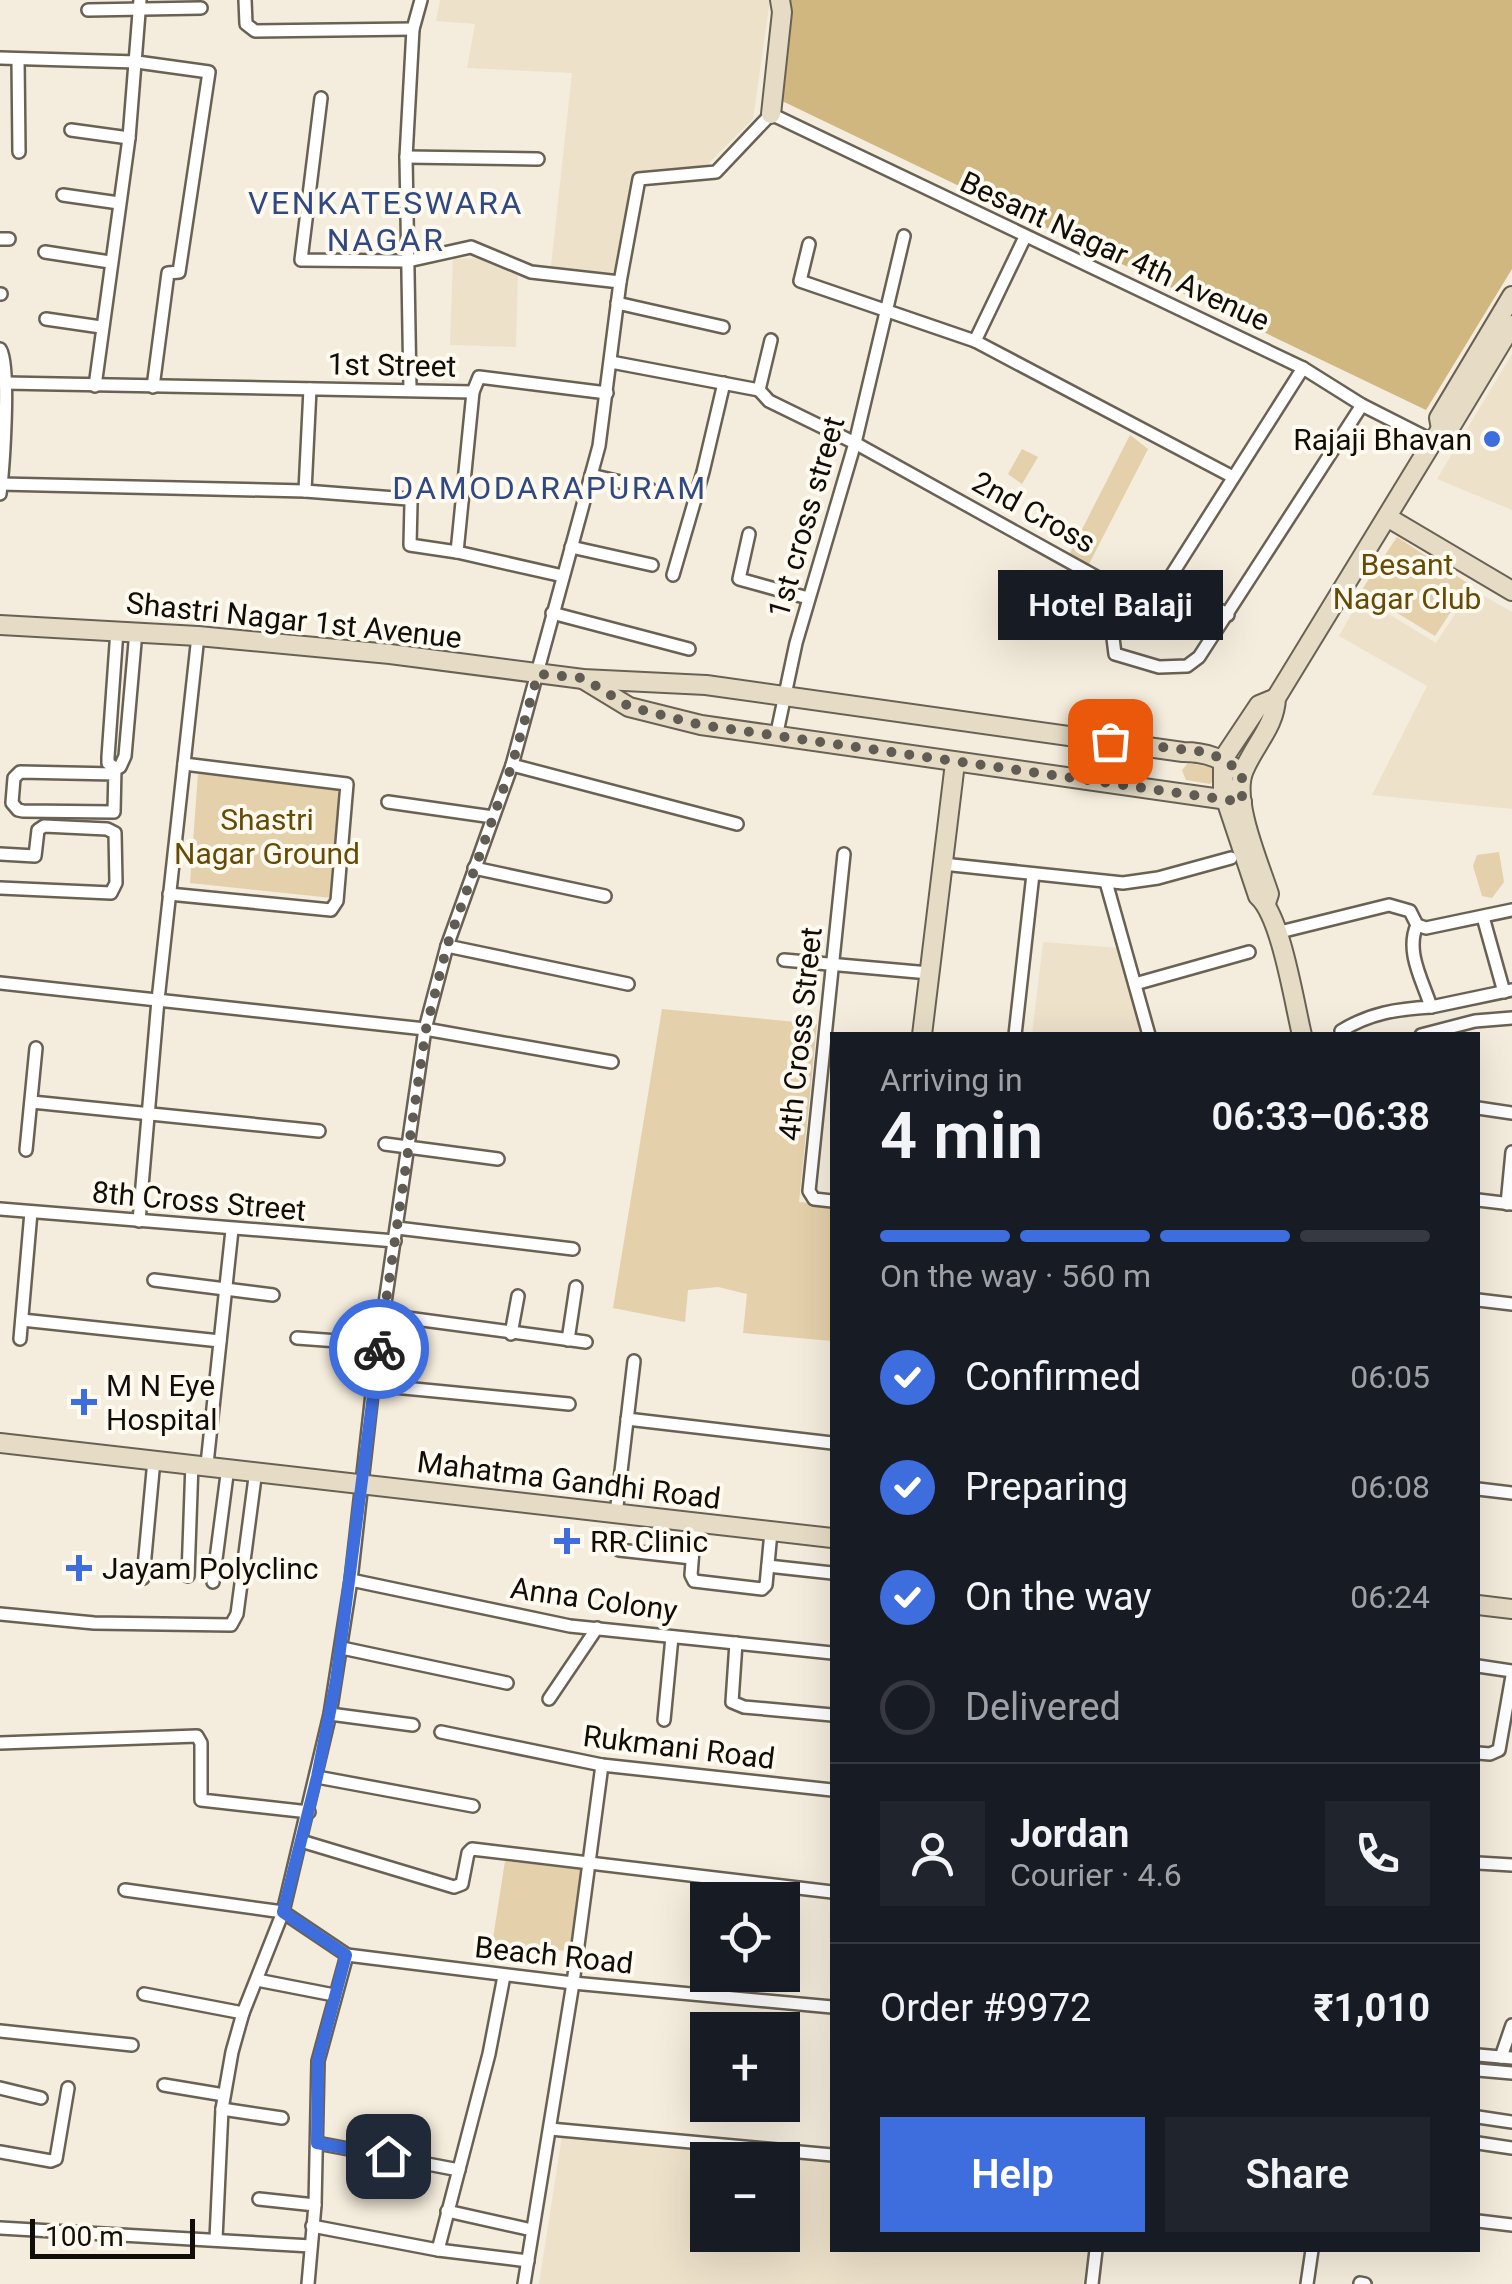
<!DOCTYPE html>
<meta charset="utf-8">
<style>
body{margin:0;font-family:Roboto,sans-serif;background:#20242c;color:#f1f3f6;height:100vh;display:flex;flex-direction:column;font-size:38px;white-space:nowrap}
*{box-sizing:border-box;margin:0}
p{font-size:32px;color:#9ea1a6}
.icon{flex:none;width:55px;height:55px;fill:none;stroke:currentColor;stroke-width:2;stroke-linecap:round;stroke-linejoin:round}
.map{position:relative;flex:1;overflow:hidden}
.sheet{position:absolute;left:830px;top:1032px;width:650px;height:1220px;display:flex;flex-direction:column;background:#171b24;border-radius:0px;box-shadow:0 10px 40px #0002}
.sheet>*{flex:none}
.buttons{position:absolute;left:690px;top:1882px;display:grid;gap:20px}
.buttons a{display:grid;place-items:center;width:110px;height:110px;border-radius:0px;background:#171b24;box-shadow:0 10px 40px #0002;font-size:50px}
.scale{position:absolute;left:30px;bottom:25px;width:165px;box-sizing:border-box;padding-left:10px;border:5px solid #110e09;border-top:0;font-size:28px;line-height:35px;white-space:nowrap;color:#110e09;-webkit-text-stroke:8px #fffaf0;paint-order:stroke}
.pin{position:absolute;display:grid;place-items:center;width:85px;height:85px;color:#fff;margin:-42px;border-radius:20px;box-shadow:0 5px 15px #0006}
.courier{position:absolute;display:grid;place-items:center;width:100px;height:100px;margin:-50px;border:8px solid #3e6dde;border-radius:50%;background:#fff;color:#222;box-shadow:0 2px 12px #0007}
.bubble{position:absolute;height:70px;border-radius:0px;background:#171b24;box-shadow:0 10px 40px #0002;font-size:32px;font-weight:600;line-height:70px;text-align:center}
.summary em{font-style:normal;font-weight:600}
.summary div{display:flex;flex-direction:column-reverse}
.summary{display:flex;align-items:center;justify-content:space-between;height:170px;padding:0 50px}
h1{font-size:65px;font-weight:600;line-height:75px}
.bar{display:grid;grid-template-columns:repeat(4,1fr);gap:15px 10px;align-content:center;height:120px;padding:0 50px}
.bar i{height:12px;border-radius:8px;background:#363941}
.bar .selected{background:#3e6dde}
.bar p{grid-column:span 4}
.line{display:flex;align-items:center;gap:25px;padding:0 50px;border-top:2px solid #363941}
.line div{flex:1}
.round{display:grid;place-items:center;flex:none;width:105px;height:105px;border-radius:0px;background:#20242c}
ol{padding:0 50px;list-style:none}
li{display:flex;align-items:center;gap:30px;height:110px}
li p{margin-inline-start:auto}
li .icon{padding:10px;border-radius:50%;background:#3e6dde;color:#fff;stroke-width:4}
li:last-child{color:#9ea1a6}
li i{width:55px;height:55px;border:5px solid #363941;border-radius:50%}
.cta{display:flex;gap:20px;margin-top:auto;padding:20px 50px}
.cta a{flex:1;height:115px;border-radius:0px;background:#3e6dde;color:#fff;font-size:40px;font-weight:600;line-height:115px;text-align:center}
.cta a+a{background:#20242c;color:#f1f3f6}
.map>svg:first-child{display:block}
.built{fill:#ede1ca;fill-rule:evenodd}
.green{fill:#e4d0aa}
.forest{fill:#d0b67f}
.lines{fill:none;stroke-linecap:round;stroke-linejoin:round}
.street-casing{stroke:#696254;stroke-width:16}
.secondary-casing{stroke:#696254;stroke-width:22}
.street{stroke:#fff;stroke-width:11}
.secondary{stroke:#e6dcc6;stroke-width:18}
.done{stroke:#605c53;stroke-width:10;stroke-dasharray:0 18}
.route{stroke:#3e6dde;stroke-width:12}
.poi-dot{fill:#3e6dde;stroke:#fffaf0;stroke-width:4}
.labels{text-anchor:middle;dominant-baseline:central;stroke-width:8;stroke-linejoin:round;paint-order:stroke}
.street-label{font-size:30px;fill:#110e09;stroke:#fffaf0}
.poi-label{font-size:30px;fill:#110e09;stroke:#fffaf0;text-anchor:start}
.park-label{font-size:30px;fill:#664b05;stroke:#fffaf0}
.neighbourhood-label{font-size:32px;letter-spacing:2.5px;fill:#304982;stroke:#fffaf0}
</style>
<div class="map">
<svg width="1512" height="2284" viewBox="0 0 1512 2284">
<rect width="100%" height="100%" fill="#f4ecdc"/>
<g class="built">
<path d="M440,0H770L753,119L704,168L634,173L612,280L551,266L572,73L467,68L475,24L436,21Z"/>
<path d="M479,258L518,271L516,347L450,345L453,259Z"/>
<path d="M1512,354V510L1437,479Z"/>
<path d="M1472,589L1512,612V809L1372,795L1427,686L1339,636L1361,597L1436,643Z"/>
<path d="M1043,942L1120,948L1148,1035H1032Z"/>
<path d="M562,2136L832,2161V2250H1088L1083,2284H539ZM782,2160V2235H708V2160Z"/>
</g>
<g class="green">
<path d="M1130,435L1148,449L1088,566L1069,555Z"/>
<path d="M1022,449L1038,457L1022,484L1008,474Z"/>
<path d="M1397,537L1469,584L1435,636L1361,591Z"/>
<path d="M1188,763L1215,768L1218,777L1210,784L1186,780L1182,770Z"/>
<path d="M198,774L344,789L332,898L190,883Z"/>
<path d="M1499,852L1504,882L1492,898L1482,896L1473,866L1477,855Z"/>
<path d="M662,1009L817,1024L799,1202L832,1205V1341L743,1333L747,1294L718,1287L688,1290L685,1322L613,1308Z"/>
<path d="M505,1861L583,1870L569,1951L492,1945Z"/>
</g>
<path class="forest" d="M790,0H1512V269L1426,410L778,99Z"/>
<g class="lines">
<g class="street-casing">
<g id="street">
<path d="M245,0L246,24L255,31L413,29"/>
<path d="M88,10L201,8"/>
<path d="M0,58L137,62L209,72L179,272L168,273L153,387"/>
<path d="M18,59L19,152"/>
<path d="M321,98L301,260L408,261L471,247L531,272L620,282"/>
<path d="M71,130L129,138"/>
<path d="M406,157L538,159"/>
<path d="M63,195L119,203"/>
<path d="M0,239H9"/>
<path d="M809,244L800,281L975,341L1233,477"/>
<path d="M45,252L110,262"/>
<path d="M0,294H1"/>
<path d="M617,303L723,327"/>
<path d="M46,319L101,327"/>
<path d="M771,340L759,390L769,401L855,443L1120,590L1169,579L1303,368"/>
<path d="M975,341L1025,237"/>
<path d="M0,349C11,361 3,471 0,494"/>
<path d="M611,362L759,390"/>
<path d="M5,383L473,392"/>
<path d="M95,386L129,138L140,0"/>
<path d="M410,389L406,157L413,29L421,0"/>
<path d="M591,475L650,489"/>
<path d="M0,484L305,491L408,499L411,503L410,545L457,552L563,576"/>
<path d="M305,491L310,389"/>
<path d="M749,534L739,579L808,598"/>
<path d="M571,547L652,565"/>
<path d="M457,552L473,392L479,377L607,393"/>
<path d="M673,575L703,472L724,383"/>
<path d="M1169,579L1228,615"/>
<path d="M1120,590L1113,638L1115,654L1159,667L1187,666L1199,657L1362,405"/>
<path d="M552,613L689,649"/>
<path d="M776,737L796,643L855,443L904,236"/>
<path d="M512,765L737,824"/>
<path d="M115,768L120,767L125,756L136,631"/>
<path d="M115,774L20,772L14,778L12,803L18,810L23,811L114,812L115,768L108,763V757L117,630"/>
<path d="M388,802L493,817"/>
<path d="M0,854L35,856L38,830L44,826L107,829L115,833L116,883L111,893L0,888"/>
<path d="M943,864L1123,883L1158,878L1231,858"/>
<path d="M474,868L605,896"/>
<path d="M1106,882L1149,1035"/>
<path d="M169,894L331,910L337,901L347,784L184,764"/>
<path d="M1483,917L1504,992"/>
<path d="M1417,925L1426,928L1512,910"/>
<path d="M1276,933L1389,905L1410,911L1417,925C1405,952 1423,981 1431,1007C1397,1009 1370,1013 1341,1031"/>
<path d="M447,946L628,984"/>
<path d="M784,960L929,973"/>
<path d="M0,983L425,1029L612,1062"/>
<path d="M1135,984L1249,952"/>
<path d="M1431,1007L1512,990"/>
<path d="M1015,1035L1033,874"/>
<path d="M1421,1035L1475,1021L1512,1018"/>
<path d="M32,1102L319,1131"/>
<path d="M1478,1108L1512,1113"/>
<path d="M385,1144L498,1159"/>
<path d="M26,1150L36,1048"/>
<path d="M1478,1200L1512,1204"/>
<path d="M832,1201L814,1199L809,1191L844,854"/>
<path d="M1507,1204L1512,1152"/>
<path d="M0,1209L395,1241"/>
<path d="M139,1221L158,1000L198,636"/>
<path d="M397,1228L573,1249"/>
<path d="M154,1280L273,1295"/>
<path d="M1478,1300L1512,1304"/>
<path d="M385,1315L586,1342"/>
<path d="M22,1320L220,1341"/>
<path d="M511,1334L518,1296"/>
<path d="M297,1338L379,1344"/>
<path d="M20,1339L31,1212"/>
<path d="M568,1340L576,1287"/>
<path d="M373,1385L569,1404"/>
<path d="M627,1419L832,1443"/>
<path d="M207,1464L232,1230"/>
<path d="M1478,1489L1512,1493"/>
<path d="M616,1514L634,1361"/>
<path d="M695,1524L691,1575L694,1581L762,1589L766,1585L771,1532"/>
<path d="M619,1550L692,1558"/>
<path d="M768,1566L832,1573"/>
<path d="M188,1576L192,1463"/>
<path d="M143,1578L154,1460"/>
<path d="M351,1580L570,1626L832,1653"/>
<path d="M213,1582L228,1467"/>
<path d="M0,1614L94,1623L231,1625L237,1614L256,1470"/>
<path d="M736,1643L732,1702L744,1707L832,1715"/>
<path d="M342,1648L507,1683"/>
<path d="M1478,1666L1512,1671"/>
<path d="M549,1699L597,1628"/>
<path d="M330,1714L413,1725"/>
<path d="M664,1720L672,1637"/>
<path d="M441,1732L602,1765L832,1790"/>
<path d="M0,1743L197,1736L201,1743V1800L309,1812"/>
<path d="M1478,1753L1490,1754L1499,1750L1512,1676"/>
<path d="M317,1777L473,1806"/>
<path d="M301,1841L454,1887L462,1884L468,1853L472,1849L832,1892"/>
<path d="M1478,1863L1512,1865"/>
<path d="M125,1890L283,1912L347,1955L573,1983L832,2007"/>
<path d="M257,1980L334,1995"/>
<path d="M144,1994L243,2013"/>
<path d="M0,2031L132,2045"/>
<path d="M1478,2055L1512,2058"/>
<path d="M1501,2057L1512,2025"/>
<path d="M1478,2070L1512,2073"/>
<path d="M164,2085L224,2095"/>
<path d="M0,2088L41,2098"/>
<path d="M222,2109L282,2118"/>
<path d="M1478,2117L1512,2122"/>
<path d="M550,2129L832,2155"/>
<path d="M317,2143L459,2170"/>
<path d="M1478,2143L1512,2148"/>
<path d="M0,2152L51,2161L56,2159L68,2088"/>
<path d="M259,2199L315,2205"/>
<path d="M447,2211L532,2230"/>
<path d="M1478,2221L1512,2225"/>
<path d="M312,2226L438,2250L528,2261"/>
<path d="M0,2228L311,2246"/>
<path d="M216,2239L222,2109L232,2052L243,2013L283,1912L330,1714L351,1580L373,1385L425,1029L447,946L512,765L599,446L620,282L639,179L716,172L771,114L1303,368L1362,405L1433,441"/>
<path d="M438,2250L489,2054L504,1976"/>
<path d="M1360,2283L1365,2284"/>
<path d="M308,2284L315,2205L318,2061L347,1955"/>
<path d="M524,2284L573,1983L602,1765"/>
<path d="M1092,2284L1096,2250"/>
<path d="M1307,2284L1312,2250"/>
</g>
</g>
<g class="secondary-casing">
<g id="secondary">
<path d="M771,114L782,12L780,0"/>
<path d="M1441,429L1439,418L1512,296"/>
<path d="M1387,517L1512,591"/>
<path d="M0,625L198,636L390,654L583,679L706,685L1183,752C1208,752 1222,759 1242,773"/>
<path d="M583,679L629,707L701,725L1242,802"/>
<path d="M1276,698L1259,705L1223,759V791L1258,896C1281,916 1294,1002 1302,1035"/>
<path d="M1266,903L1269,894C1259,863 1231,799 1244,770C1255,744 1275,726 1276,698L1433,441L1441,429L1451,426L1512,325"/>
<path d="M922,1035L955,763"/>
<path d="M0,1443L832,1538"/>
<path d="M1478,1605L1512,1609"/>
</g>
</g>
<use href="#street" class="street"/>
<use href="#secondary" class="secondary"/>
</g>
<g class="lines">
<path class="done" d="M379,1349L426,1029L447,946L512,765L538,674L583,678L630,707L701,725L1242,802V773L1223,759L1205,752L1110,741"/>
<path class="route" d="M379,1349L336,1681L317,1777L283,1912L346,1955L318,2061L317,2143L388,2156"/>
</g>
<g class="poi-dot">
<circle cx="1492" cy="439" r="10"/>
<path d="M79 1387h10v10h10v10h-10v10h-10v-10h-10v-10h10z"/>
<path d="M562 1526h10v10h10v10h-10v10h-10v-10h-10v-10h10z"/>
<path d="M74 1553h10v10h10v10h-10v10h-10v-10h-10v-10h10z"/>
</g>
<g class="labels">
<g class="street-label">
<text transform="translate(1115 251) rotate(25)">Besant Nagar 4th Avenue</text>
<text transform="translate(392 365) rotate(1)">1st Street</text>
<text transform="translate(1034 512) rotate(29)">2nd Cross</text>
<text transform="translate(806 517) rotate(-74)">1st cross street</text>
<text transform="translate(294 620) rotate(6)">Shastri Nagar 1st Avenue</text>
<text transform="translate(800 1034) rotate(-84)">4th Cross Street</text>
<text transform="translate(199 1201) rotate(5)">8th Cross Street</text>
<text transform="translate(569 1480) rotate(7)">Mahatma Gandhi Road</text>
<text transform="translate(594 1599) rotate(8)">Anna Colony</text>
<text transform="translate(679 1747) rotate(7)">Rukmani Road</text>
<text transform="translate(554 1955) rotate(6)">Beach Road</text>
</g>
<g class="poi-label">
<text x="1472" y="439" text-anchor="end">Rajaji Bhavan</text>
<text x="106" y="1385">M N Eye<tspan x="106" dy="34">Hospital</tspan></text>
<text x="590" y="1541">RR Clinic</text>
<text x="102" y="1568">Jayam Polyclinc</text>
</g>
<g class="park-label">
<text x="1407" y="564">Besant<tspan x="1407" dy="34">Nagar Club</tspan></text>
<text x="267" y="819">Shastri<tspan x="267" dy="34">Nagar Ground</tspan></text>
</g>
<g class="neighbourhood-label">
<text x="386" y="203">VENKATESWARA<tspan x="386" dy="37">NAGAR</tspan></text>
<text x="550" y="488">DAMODARAPURAM</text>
</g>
</g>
</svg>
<div class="buttons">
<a><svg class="icon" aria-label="locate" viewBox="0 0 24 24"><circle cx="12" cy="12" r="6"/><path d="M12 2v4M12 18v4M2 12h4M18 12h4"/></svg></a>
<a>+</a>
<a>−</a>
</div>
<div class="scale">100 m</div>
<div class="pin" style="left:1110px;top:741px;background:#ea580c"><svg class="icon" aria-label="bag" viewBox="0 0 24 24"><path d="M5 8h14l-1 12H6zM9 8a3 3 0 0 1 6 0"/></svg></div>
<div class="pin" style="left:388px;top:2156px;background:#1f2937"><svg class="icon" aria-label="home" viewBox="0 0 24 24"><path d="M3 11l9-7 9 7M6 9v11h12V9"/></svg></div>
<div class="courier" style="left:379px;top:1349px"><svg class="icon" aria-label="bike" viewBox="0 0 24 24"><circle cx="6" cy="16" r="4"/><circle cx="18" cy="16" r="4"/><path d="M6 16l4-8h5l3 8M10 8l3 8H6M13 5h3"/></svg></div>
<div class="bubble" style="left:998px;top:570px;width:225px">Hotel Balaji</div>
<section class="sheet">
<div class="summary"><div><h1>4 min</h1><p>Arriving in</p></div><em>06:33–06:38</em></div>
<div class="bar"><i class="selected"></i><i class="selected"></i><i class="selected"></i><i></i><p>On the way · 560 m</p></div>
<ol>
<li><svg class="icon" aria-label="check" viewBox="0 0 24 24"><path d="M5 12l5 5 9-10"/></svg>Confirmed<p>06:05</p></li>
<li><svg class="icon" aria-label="check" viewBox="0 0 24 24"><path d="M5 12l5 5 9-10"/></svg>Preparing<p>06:08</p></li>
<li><svg class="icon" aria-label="check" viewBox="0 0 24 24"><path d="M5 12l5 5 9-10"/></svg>On the way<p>06:24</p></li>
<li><i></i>Delivered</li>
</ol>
<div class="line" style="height:180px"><a class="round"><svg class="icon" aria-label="person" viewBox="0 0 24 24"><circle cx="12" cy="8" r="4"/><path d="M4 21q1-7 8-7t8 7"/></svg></a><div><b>Jordan</b><p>Courier · 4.6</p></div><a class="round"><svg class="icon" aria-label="phone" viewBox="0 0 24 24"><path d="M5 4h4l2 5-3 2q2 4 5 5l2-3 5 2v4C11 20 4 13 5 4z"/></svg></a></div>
<div class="line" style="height:130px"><div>Order #9972</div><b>₹1,010</b></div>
<div class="cta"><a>Help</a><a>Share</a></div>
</section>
</div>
